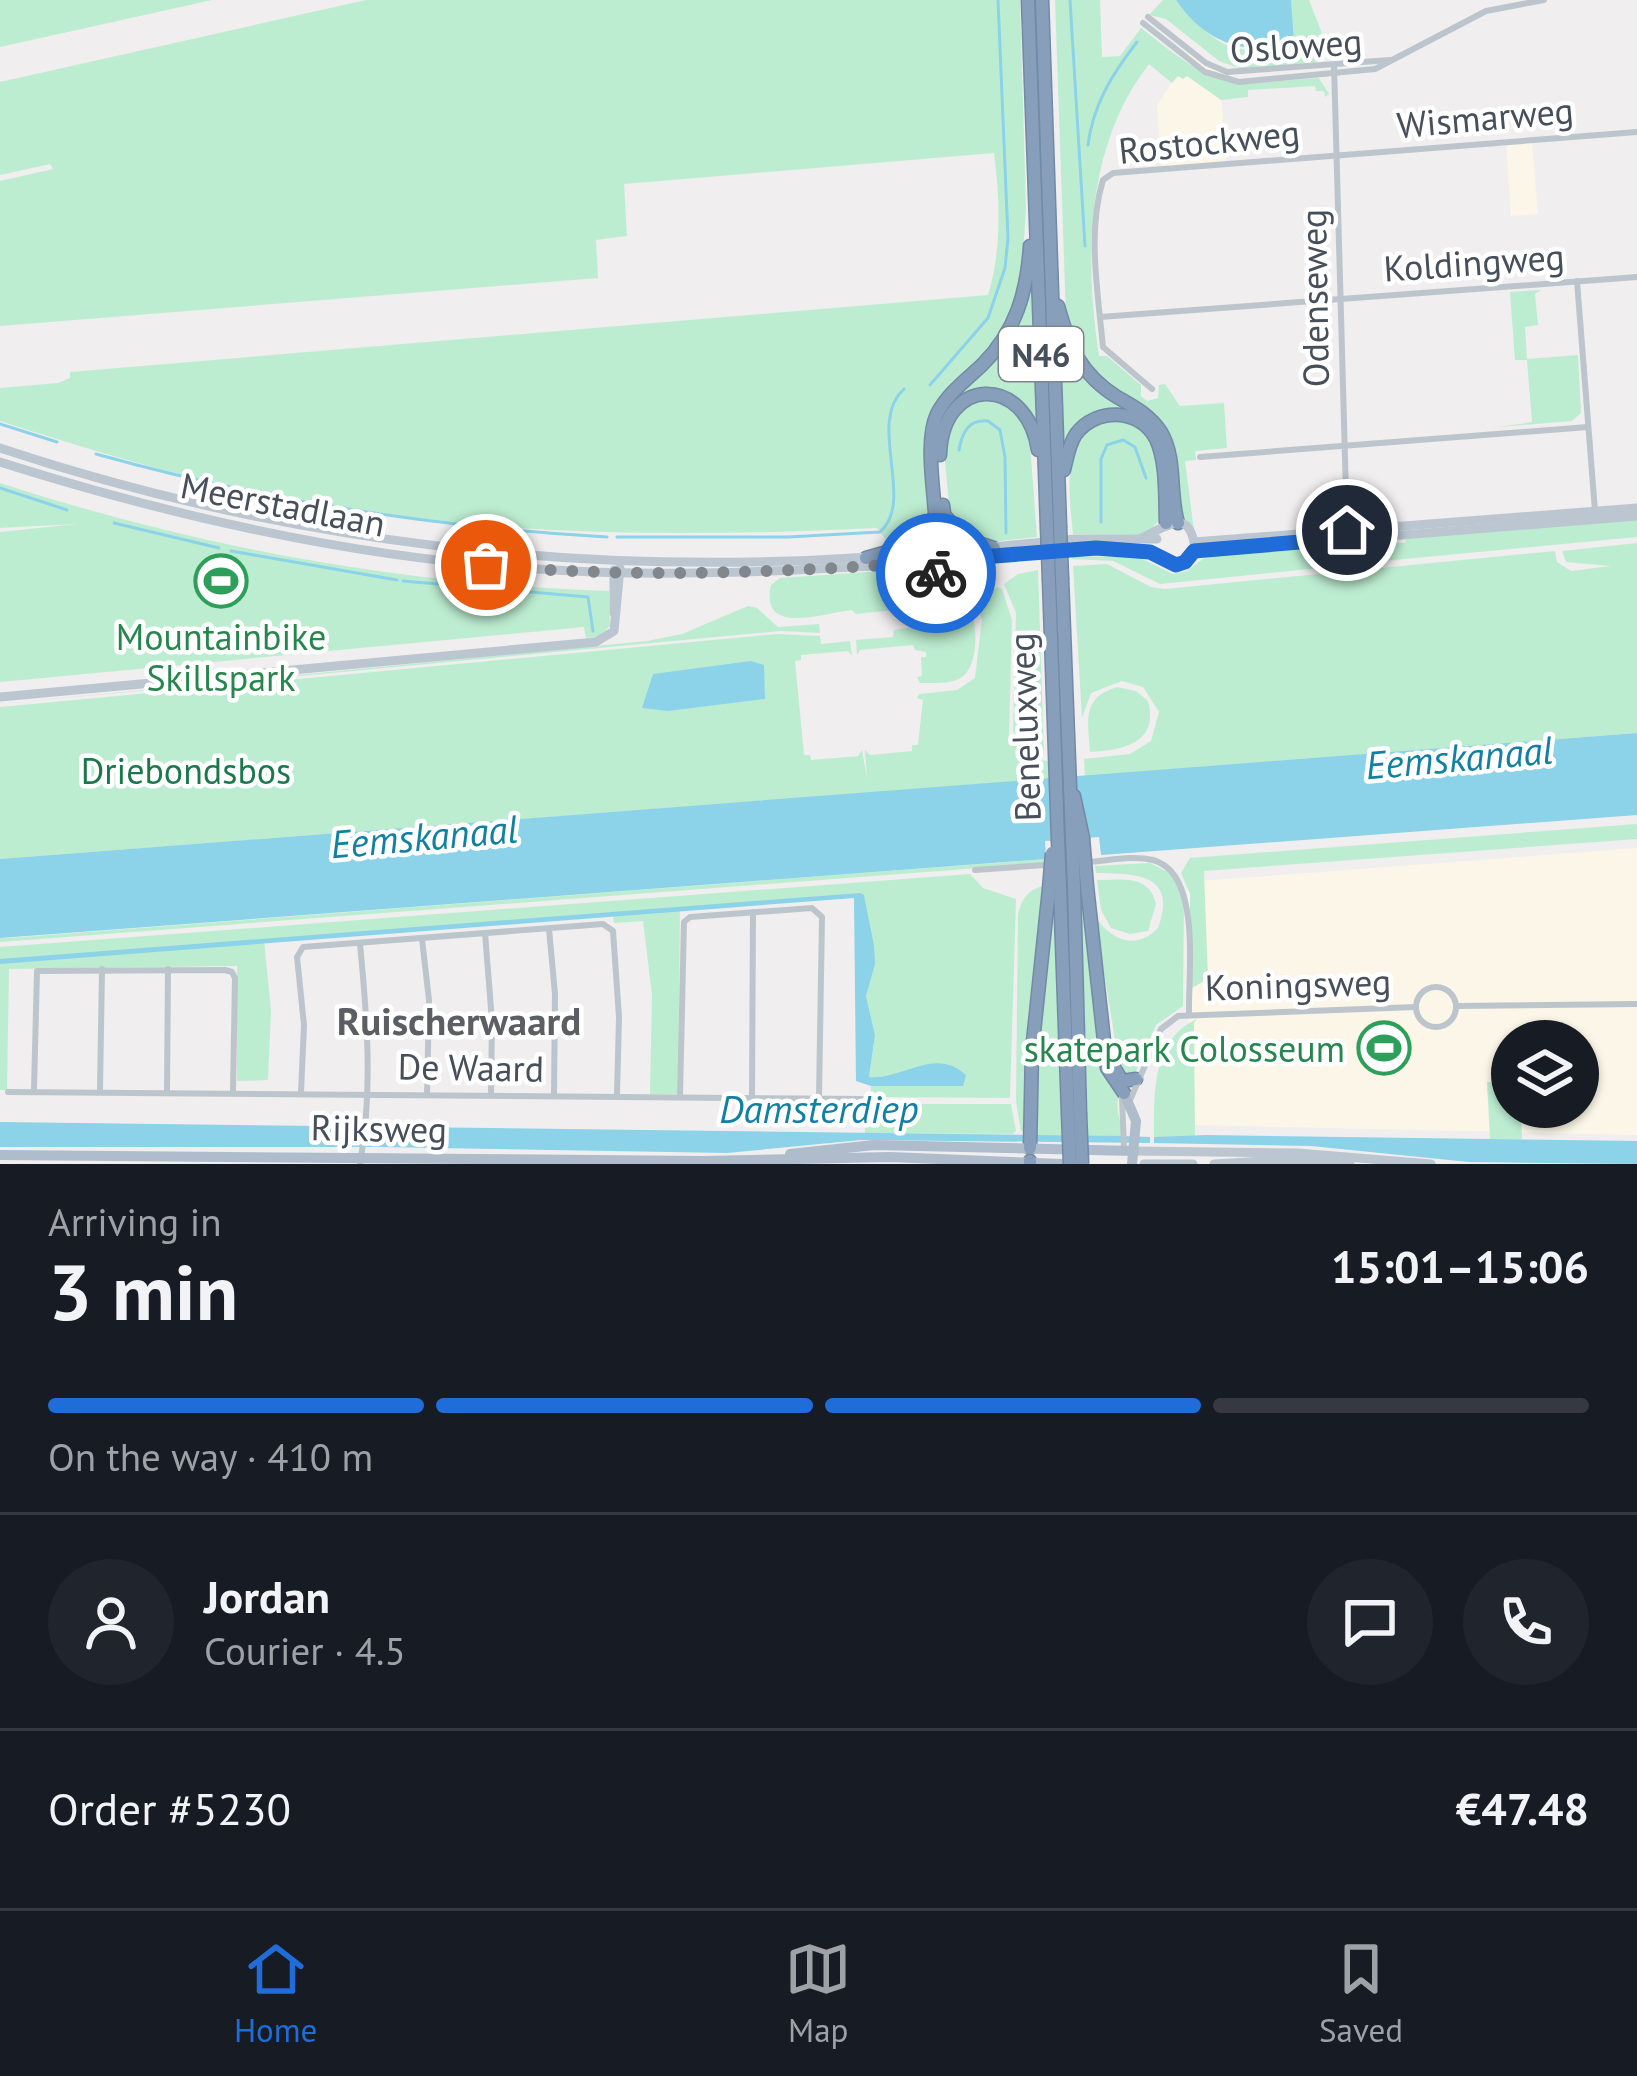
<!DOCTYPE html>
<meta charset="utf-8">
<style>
body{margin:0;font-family:"PT Sans",sans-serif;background:#20242c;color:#f1f3f6;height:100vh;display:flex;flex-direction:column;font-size:45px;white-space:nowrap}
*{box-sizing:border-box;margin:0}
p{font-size:39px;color:#9ea1a6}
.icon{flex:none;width:66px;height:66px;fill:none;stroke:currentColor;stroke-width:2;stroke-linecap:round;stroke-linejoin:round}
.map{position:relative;height:1164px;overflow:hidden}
.details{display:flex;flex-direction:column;background:#171b24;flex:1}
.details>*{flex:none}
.tools{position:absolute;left:1491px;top:1020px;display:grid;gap:24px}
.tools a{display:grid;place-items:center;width:108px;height:108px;border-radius:50%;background:#171b24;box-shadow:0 3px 9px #0004;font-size:60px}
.pin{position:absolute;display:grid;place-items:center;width:102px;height:102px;color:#fff;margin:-51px;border:6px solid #fff;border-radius:50%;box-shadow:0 3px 12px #0007}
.courier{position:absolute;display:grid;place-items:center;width:120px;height:120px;margin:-60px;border:9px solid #206cd8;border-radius:50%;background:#fff;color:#222;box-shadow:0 3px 15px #0007}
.overview em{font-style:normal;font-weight:600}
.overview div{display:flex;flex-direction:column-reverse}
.overview{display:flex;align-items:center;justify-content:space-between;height:204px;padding:0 48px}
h1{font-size:78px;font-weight:600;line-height:90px}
.bar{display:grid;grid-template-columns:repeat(4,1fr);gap:18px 12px;align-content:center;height:144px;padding:0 48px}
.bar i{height:15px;border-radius:9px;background:#363941}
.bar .on{background:#206cd8}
.bar p{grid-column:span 4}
.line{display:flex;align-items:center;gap:30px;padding:0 48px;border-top:3px solid #363941}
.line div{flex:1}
.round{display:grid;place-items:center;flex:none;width:126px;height:126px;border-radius:63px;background:#20242c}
.tab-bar{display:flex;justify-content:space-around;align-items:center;height:168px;border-top:3px solid #363941;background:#171b24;font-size:33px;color:#9ea1a6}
.tab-bar a{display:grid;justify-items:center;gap:6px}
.tab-bar .on{color:#206cd8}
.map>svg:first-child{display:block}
.commercial{fill:#fbf6e7;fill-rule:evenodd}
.green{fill:#bdedd1}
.water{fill:#8cd2e8}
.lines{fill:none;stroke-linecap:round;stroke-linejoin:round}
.stream{stroke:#8cd2e8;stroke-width:3}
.highway-casing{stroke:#728aa6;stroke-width:15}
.street{stroke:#bdc5cc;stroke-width:6}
.secondary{stroke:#bcc6d1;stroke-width:9}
.primary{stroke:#aebccc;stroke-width:10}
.highway{stroke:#879fbb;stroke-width:12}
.highway-bridge-casing{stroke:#728aa6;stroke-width:15;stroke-linecap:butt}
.highway-bridge{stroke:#879fbb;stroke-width:12}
.done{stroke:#82878e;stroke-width:12;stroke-dasharray:0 21.6}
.route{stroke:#206cd8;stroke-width:15}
.labels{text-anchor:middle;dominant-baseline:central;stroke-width:9;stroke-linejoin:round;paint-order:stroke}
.shield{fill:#fff;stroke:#7e848c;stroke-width:3}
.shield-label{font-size:33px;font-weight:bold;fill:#47505a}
.street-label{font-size:36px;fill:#47505a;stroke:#fff}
.leisure-label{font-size:36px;fill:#27864d;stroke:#fff}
.park-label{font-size:36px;fill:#1b784c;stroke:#fff}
.water-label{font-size:39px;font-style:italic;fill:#1280a2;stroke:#fff}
.neighbourhood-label{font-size:39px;font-weight:bold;fill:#5b5e62;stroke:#fff}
</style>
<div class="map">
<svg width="1637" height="1164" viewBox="0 0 1637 1164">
<rect width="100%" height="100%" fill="#f0eeee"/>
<g class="commercial">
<path d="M1191,52L1227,73L1221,91L1226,165L1162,170L1157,105Z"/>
<path d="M1532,141L1538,214L1511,216L1506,143Z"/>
<path d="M1637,848V1135L1190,1125L1187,882ZM1512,1041H1578V1107H1512Z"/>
</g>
<g class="green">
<path d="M0,0H212L0,47Z"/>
<path d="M366,0H1020L1026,207L1021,291L998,339L929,426V505L917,537L893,549L877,528C688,537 498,537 310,503C205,484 102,454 0,421V388L58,383L70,378V372L988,295C1002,250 1000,199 994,153L624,184L627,236L596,240L598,278L0,326V181L53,169L50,164L0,175V82Z"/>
<path d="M1055,0H1100L1102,57L1120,56L1141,28C1219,90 1221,85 1319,78L1329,94L1325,97L1324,91H1316L1315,86L1248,90V97L1221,100L1187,76L1183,79L1178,76L1172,83L1149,64C1086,145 1084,256 1099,356H1107L1141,385V396L1147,401L1158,398L1159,385L1165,384L1180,406L1224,403L1227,448L1195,451L1196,460L1185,461L1194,531L1180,518L1175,465L1114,390L1086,367L1066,316Z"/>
<path d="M1163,0H1176C1188,17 1218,47 1240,49C1257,51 1276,47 1292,45L1291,0H1309L1329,52L1317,62L1241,69L1219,61L1166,19L1149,15Z"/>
<path d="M1032,265L1039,435C1026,401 1011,391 975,392L938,444L940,520L936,452L940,420L951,400L989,363Z"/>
<path d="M1541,290L1535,294L1538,325L1525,327L1527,359L1578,355L1581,413L1572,421L1498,427L1532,422L1527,360H1515L1510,292Z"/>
<path d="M1060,331L1069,354L1086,377L1144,420L1092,418L1065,459Z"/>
<path d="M990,399L1015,409L1029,431L1037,537L991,542L969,538L950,515L944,451L953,417L970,402Z"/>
<path d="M1107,420C1165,418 1158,474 1162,517L1146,535L1073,534C1069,492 1060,438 1107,420Z"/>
<path d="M0,483C197,547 402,585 609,591L610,626L599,637L586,638L584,627L0,682V532L77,524L0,528Z"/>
<path d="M1637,518V537L1352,564L1350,542L1405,543L1406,539Z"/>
<path d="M1346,542L1348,565L1160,584L1113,561L1072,559V556L1138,557L1173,574L1187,571L1208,555Z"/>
<path d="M1637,543V733L1085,776L1084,759L1130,754L1151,741L1159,712L1143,687L1122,681L1091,693L1082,718L1073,566L1107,564L1151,587L1165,589L1555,551L1557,562L1571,571L1611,566L1566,562L1562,551Z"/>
<path d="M912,569L935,584L936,594L924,607L856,614L852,610C826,612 759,638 771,585L780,578Z"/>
<path d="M1038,570L1044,755L1022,746L1013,731L1016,613L1004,584L1018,574Z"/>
<path d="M997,587L1002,589L1012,620L1009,735C1024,762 1042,763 1071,760L1072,777L0,859V707L777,634L820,636L821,644L850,641L852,656L848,651L801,655V660L795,661L804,755H810L811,760L858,756L862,750L867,779L865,750L870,755L912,751V745H918L923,700L917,698L919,694L957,690L975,678L982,619L974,603Z"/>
<path d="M748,606L757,608L778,627L819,624L820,633L781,631L0,704L647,641L682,634Z"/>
<path d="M969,607C978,624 980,668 959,679C949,684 932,683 920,683L917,677L922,676L921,657H926V652L915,650L913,645L860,650L857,655L856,640L893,637L894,630L939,623Z"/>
<path d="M1117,687L1136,691L1148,701C1159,743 1124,750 1090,752C1088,720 1081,698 1117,687Z"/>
<path d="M1637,824V839L1204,871L1208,979L1190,989V894L1181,873L1190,858Z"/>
<path d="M1046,859V863L0,942V938H8Z"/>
<path d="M1150,863L1175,876L1184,896L1183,1006L1156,1025L1135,1073L1125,1077L1120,1071L1095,916C1110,940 1136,951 1158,928C1178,873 1136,874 1096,873L1095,866Z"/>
<path d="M970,874L983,888L1016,899L1010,1098L871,1097V1086H963L948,1064C920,1061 895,1079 869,1077L875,1035L866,996L874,964V945L864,896L680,909L678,1094H650L652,995L643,921L614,923L613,915L264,940L271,1010L268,1080L237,1081V966L9,969L7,1090H0V947Z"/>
<path d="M1097,880C1122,880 1149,874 1156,904L1148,931L1130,934L1111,928L1101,910Z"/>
<path d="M1044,886L1028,1014L1024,1129L1021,1132L1016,1102L1018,915C1021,900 1028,889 1044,886Z"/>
<path d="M1054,893L1063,1135H1034V1086Z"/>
<path d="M1081,893L1102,1072L1119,1096C1114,1109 1122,1122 1122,1136H1088Z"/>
<path d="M1197,1019L1194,1023L1195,1137H1154C1154,1094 1152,1039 1197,1019Z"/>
<path d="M1487,1082H1512V1107H1521L1522,1139H1490Z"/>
<path d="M866,1104H1011L1016,1131L1013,1134L865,1133Z"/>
</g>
<g class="water">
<path d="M1176,0H1291L1294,43C1246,57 1205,43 1176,0Z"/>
<path d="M751,661L764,665L765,699L668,711L642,708L653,674Z"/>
<path d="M1637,733V815L1101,855L1099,837L1045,841L1046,859L0,938V859Z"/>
<path d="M860,893L864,895L874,945L875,964L866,996L875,1035L869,1077C903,1080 935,1046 966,1075L963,1086H871L856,1081L854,898L0,964V959Z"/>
<path d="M0,1122L1122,1136L1150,1137V1143L861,1140L727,1153L379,1147H0Z"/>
<path d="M1207,1135L1637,1141V1164L1469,1162L1311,1146L1154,1143V1137Z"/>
</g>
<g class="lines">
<g class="stream">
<path d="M1070,0L1085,246"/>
<path d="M1088,145C1093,105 1112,74 1137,42"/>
<path d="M930,385L988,318L1005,268L1008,238L998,0"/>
<path d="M0,424L57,442"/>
<path d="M959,450C962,433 968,419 988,421L1000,430L1005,457L1006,533"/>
<path d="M96,454C264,501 433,527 607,537"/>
<path d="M0,488L67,510"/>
<path d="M1101,522V459L1107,445L1123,440L1135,447L1146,478"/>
<path d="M114,523L219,548"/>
<path d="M617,537H788L880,532C916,501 866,423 904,389"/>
<path d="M231,551L397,580"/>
<path d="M403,581L588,597L593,631"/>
</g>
<g class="highway-casing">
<g id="highway">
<path d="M1028,0L1047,527"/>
<path d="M1042,0L1060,526"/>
<path d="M1058,306C1069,346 1080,374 1117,397C1133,406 1150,415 1161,432C1177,459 1169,494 1178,523"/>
<path d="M940,455C942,376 1026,373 1038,450"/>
<path d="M1064,470C1067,458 1069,444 1076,434C1096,407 1140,408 1156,439C1167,462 1165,498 1166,523"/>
<path d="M943,505L947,536"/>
<path d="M947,518L964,538L994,548"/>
<path d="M936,537C937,503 923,444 937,414C947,394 966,380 982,365C1016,331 1027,292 1030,246"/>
<path d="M866,558L915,544L933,518"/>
<path d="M1062,579L1072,839"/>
<path d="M1049,580L1058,840"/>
<path d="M1074,796L1083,838"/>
<path d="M1087,886L1107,1068L1124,1093"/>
<path d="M1074,887L1080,1113"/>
<path d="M1060,888L1068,1113"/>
<path d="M1115,1069L1122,1081L1136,1079"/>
<path d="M1030,1148L1032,1051L1049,889"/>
<path d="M1030,1164V1161"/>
</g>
</g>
<g class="street">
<path d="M1148,17L1206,63L1227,72L1390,60"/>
<path d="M1143,23L1205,72L1239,82L1375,69L1486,11L1544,0"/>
<path d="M1334,65L1347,529"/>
<path d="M1577,281L1595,511"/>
<path d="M1100,317L1637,277"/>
<path d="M1152,389L1103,347C1098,293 1087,232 1103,180L1113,173L1637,132"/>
<path d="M1200,457L1588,427"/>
<path d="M1087,862C1107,861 1132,855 1153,860C1202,873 1188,973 1189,1014"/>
<path d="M975,870L1074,863"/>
<path d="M549,929L555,994L554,1095"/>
<path d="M485,933L492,1021L491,1095"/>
<path d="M422,939L429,1000L427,1094"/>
<path d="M360,944C367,1015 373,1093 360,1164"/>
<circle cx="1436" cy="1007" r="20"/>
<path d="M1456,1006L1637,1004"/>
<path d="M34,1089L37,971L225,970L232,972L235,978L233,1091"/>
<path d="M100,1090L102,969"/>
<path d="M167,1091L168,969"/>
<path d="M8,1092L862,1099"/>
<path d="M301,1092L304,1025L297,957L303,947L603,924L613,931L619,1017L617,1095"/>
<path d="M680,1096L684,922L690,917L812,908L822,917L819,1097"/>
<path d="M752,1097L753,912"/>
<path d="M1122,1097L1124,1148"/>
<path d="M1130,1100L1161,1029L1178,1016L1416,1007"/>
</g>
<g class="secondary">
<path d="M0,448C280,541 576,577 870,557"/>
<path d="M0,462C174,517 354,558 537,569C666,578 793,571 921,563"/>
<path d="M1141,538C1164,529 1189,504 1195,548L1185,563L1171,565L1156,553"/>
<path d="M1194,542L1637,508"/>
<path d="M962,550L1075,539H1157"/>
<path d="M1194,552L1637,516"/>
<path d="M887,556L921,552"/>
<path d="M976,557L1096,549L1156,553"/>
<path d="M921,563L944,574L958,568L962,550C954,536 943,533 929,540L920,556C921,566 926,574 935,579L956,577L981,557"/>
<path d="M614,570V613"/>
<path d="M0,697L596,642L614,631L620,568"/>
<path d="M1134,1151L1298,1153L1431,1164"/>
<path d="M1144,1164H1193"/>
<path d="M1214,1164L1279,1160L1350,1164"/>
</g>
<g class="primary">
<path d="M1124,1093L1136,1121L1132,1164"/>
<path d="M790,1154L874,1145L1134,1151"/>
<path d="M0,1155L703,1161L890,1157L1061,1164"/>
</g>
<use href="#highway" class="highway"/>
<g class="highway-bridge-casing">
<g id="highway-bridge">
<path d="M1060,526L1062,579"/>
<path d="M1047,527L1049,580"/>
<path d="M1083,838L1087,886"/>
<path d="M1072,839L1074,887"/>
<path d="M1058,840L1060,888"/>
<path d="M1049,889L1052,853"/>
<path d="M1068,1113L1070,1164"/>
<path d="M1080,1113L1082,1164"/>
</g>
</g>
<use href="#highway-bridge" class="highway-bridge"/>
</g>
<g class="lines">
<path class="done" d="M486,565C632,579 776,572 921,563L936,573"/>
<path class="route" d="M936,573H951L969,558L1096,548L1150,552L1176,565L1185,562L1194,551L1348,538L1347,530"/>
</g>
<defs>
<g id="stadium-ring" transform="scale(2.7)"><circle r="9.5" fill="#fff" stroke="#2e9e5b" stroke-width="1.5"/><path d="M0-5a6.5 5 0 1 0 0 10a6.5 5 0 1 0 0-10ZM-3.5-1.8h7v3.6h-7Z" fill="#2e9e5b"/></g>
</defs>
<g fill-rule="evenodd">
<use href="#stadium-ring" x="221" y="581"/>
<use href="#stadium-ring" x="1384" y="1048"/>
</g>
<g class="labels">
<rect class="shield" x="999" y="327" width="84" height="54" rx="9"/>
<g class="shield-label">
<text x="1041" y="354">N46</text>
</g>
<g class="street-label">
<text transform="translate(1296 45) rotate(-4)">Osloweg</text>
<text transform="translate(1485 117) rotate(-5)">Wismarweg</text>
<text transform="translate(1209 141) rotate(-6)">Rostockweg</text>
<text transform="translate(1474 262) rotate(-4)">Koldingweg</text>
<text transform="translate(1314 298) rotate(-91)">Odenseweg</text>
<text transform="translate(283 504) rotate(11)">Meerstadlaan</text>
<text transform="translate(1024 727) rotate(-92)">Beneluxweg</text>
<text transform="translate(1298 984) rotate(-2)">Koningsweg</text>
<text transform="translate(471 1067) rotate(1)">De Waard</text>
<text transform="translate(379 1128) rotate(1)">Rijksweg</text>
</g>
<g class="leisure-label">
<text x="221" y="636">Mountainbike<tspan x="221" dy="41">Skillspark</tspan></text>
<text x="1345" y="1048" text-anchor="end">skatepark Colosseum</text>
</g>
<g class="park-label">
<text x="186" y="770">Driebondsbos</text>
</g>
<g class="water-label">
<text transform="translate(1459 757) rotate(-5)">Eemskanaal</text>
<text transform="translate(424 836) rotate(-5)">Eemskanaal</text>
<text x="819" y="1108">Damsterdiep</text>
</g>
<g class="neighbourhood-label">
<text x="459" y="1020">Ruischerwaard</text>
</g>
</g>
</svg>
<div class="tools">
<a><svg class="icon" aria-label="layers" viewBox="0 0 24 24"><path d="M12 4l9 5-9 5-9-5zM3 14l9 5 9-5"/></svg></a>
</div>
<div class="pin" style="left:486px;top:565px;background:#ea580c"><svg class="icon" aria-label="bag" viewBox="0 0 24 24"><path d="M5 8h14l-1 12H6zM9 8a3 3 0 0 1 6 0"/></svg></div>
<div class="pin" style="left:1347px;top:530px;background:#1f2937"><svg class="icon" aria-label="home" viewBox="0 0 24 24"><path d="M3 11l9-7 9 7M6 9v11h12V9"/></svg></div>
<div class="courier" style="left:936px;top:573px"><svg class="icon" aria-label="bike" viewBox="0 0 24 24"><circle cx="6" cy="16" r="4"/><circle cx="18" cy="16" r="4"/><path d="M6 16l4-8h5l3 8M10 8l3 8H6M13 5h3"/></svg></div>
</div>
<section class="details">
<div class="overview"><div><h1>3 min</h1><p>Arriving in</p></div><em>15:01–15:06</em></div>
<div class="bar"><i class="on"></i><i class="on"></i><i class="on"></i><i></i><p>On the way · 410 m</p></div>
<div class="line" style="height:216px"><a class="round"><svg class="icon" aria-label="person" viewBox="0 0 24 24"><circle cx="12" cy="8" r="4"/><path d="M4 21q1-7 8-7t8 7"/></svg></a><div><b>Jordan</b><p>Courier · 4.5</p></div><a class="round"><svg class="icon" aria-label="chat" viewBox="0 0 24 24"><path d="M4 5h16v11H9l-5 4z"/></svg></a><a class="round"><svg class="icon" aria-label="phone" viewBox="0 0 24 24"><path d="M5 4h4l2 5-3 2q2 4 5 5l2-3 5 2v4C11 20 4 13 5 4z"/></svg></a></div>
<div class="line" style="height:156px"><div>Order #5230</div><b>€47.48</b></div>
</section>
<nav class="tab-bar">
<a class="on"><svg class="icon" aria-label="home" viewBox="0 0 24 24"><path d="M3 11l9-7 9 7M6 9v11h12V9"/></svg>Home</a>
<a><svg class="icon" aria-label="map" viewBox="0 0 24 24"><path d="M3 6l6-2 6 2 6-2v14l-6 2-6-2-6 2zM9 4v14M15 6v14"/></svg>Map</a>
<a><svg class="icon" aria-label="saved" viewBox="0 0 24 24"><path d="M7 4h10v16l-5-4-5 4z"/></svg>Saved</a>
</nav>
